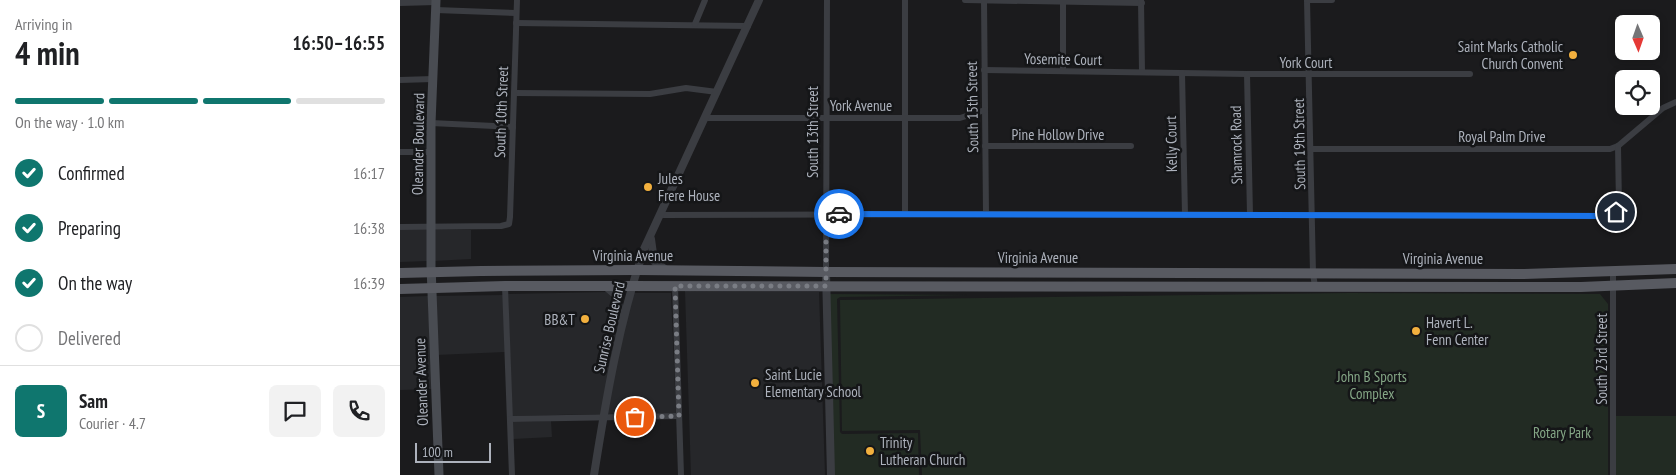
<!DOCTYPE html>
<meta charset="utf-8">
<style>
body{margin:0;font-family:"PT Sans Narrow",sans-serif;background:#f2f2f2;color:#202124;height:100vh;display:flex;flex-direction:column;font-size:19px;white-space:nowrap}
*{box-sizing:border-box;margin:0}
p{font-size:16px;color:#757577}
.icon{flex:none;width:28px;height:28px;fill:none;stroke:currentColor;stroke-width:2;stroke-linecap:round;stroke-linejoin:round}
.map{position:relative;flex:1;overflow:hidden}
.details{display:flex;flex-direction:column;background:#fff;width:400px}
.details>*{flex:none}
.needle{width:32px;rotate:178deg}
.controls{position:absolute;left:1215px;top:15px;display:grid;gap:10px}
.controls a{display:grid;place-items:center;width:45px;height:45px;border-radius:8px;background:#fff;box-shadow:0 2px 8px #0003;font-size:25px}
.scale{position:absolute;left:15px;bottom:12px;width:76px;box-sizing:border-box;padding-left:5px;border:2px solid #adb2bc;border-top:0;font-size:14px;line-height:18px;white-space:nowrap;color:#adb2bc;-webkit-text-stroke:4px #151618;paint-order:stroke}
.pin{position:absolute;display:grid;place-items:center;width:42px;height:42px;color:#fff;margin:-21px;border:2px solid #fff;border-radius:50%;box-shadow:0 1px 5px #0007}
.courier{position:absolute;display:grid;place-items:center;width:50px;height:50px;margin:-25px;border:4px solid #1a73e8;border-radius:50%;background:#fff;color:#222;box-shadow:0 1px 6px #0007}
.summary em{font-style:normal;font-weight:800}
.summary div{display:flex;flex-direction:column-reverse}
.summary{display:flex;align-items:center;justify-content:space-between;height:85px;padding:0 15px}
h1{font-size:32px;font-weight:800;line-height:38px}
.bar{display:grid;grid-template-columns:repeat(4,1fr);gap:8px 5px;align-content:center;height:60px;padding:0 15px}
.bar i{height:6px;border-radius:4px;background:#e0e0e0}
.bar .current{background:#0f766e}
.bar p{grid-column:span 4}
.line{display:flex;align-items:center;gap:12px;padding:0 15px;border-top:1px solid #e0e0e0}
.line div{flex:1}
.round{display:grid;place-items:center;flex:none;width:52px;height:52px;border-radius:8px;background:#f2f2f2}
ol{padding:0 15px;list-style:none}
li{display:flex;align-items:center;gap:15px;height:55px}
li p{margin-inline-start:auto}
li .icon{padding:5px;border-radius:50%;background:#0f766e;color:#fff;stroke-width:4}
li:last-child{color:#757577}
li i{width:28px;height:28px;border:2px solid #e0e0e0;border-radius:50%}
main{display:flex;flex:1;min-height:0}
.map>svg:first-child{display:block}
.built{fill:#26272a}
.green{fill:#222b23}
.lines{fill:none;stroke-linecap:round;stroke-linejoin:round}
.minor{stroke:#3b3d42;stroke-width:6}
.tertiary{stroke:#3b3d42;stroke-width:8}
.secondary{stroke:#494c52;stroke-width:9}
.primary{stroke:#585a61;stroke-width:10}
.done{stroke:#7a7d84;stroke-width:5;stroke-dasharray:0 9}
.route{stroke:#1a73e8;stroke-width:6}
.poi-dot{fill:#f2b03e;stroke:#151618;stroke-width:2}
.labels{text-anchor:middle;dominant-baseline:central;stroke-width:5;stroke-linejoin:round;paint-order:stroke}
.poi-label{font-size:15px;fill:#adb2bc;stroke:#151618;text-anchor:start}
.street-label{font-size:15px;fill:#adb2bc;stroke:#151618}
.park-label{font-size:15px;fill:#85a786;stroke:#151618}
</style>
<main>
<section class="details">
<div class="summary"><div><h1>4 min</h1><p>Arriving in</p></div><em>16:50–16:55</em></div>
<div class="bar"><i class="current"></i><i class="current"></i><i class="current"></i><i></i><p>On the way · 1.0 km</p></div>
<ol>
<li><svg class="icon" aria-label="check" viewBox="0 0 24 24"><path d="M5 12l5 5 9-10"/></svg>Confirmed<p>16:17</p></li>
<li><svg class="icon" aria-label="check" viewBox="0 0 24 24"><path d="M5 12l5 5 9-10"/></svg>Preparing<p>16:38</p></li>
<li><svg class="icon" aria-label="check" viewBox="0 0 24 24"><path d="M5 12l5 5 9-10"/></svg>On the way<p>16:39</p></li>
<li><i></i>Delivered</li>
</ol>
<div class="line" style="height:90px"><b class="round" style="background:#0f766e;color:#fff">S</b><div><b>Sam</b><p>Courier · 4.7</p></div><a class="round"><svg class="icon" aria-label="chat" viewBox="0 0 24 24"><path d="M4 5h16v11H9l-5 4z"/></svg></a><a class="round"><svg class="icon" aria-label="phone" viewBox="0 0 24 24"><path d="M5 4h4l2 5-3 2q2 4 5 5l2-3 5 2v4C11 20 4 13 5 4z"/></svg></a></div>
</section>
<div class="map">
<svg width="1276" height="475" viewBox="0 0 1276 475">
<rect width="100%" height="100%" fill="#1b1b1d"/>
<g class="built">
<path d="M0,230H28V261L0,262Z"/>
<path d="M34,230H71V259L33,261Z"/>
<path d="M285,291L419,292L425,475H291Z"/>
<path d="M209,292L212,294L216,303L219,323L201,414L112,416L108,294Z"/>
<path d="M233,293H271L276,413L207,414L224,326Z"/>
<path d="M103,295L105,352L36,355L34,296Z"/>
<path d="M28,296L32,389L0,390V297Z"/>
<path d="M151,421L152,437L113,439L112,422Z"/>
</g>
<g class="green">
<path d="M950,293L1200,294L1208,304V475H522L520,430L442,431L440,300Z"/>
<path d="M429,294L568,295L440,297L437,299L440,432L442,434L518,433L519,475H434Z"/>
<rect x="1216" y="416" width="60" height="59"/>
</g>
<g class="lines">
<g class="minor">
<path d="M505,0V214"/>
<path d="M565,0L742,3"/>
<path d="M584,0L586,214"/>
<path d="M663,0V71"/>
<path d="M741,0L742,72"/>
<path d="M907,0L913,273L915,287"/>
<path d="M907,0H932"/>
<path d="M0,3L36,2"/>
<path d="M36,10L116,13"/>
<path d="M116,23L348,26"/>
<path d="M295,24L305,0"/>
<path d="M584,70L847,74H1070"/>
<path d="M782,73L785,215"/>
<path d="M847,74L850,215"/>
<path d="M0,80L33,79"/>
<path d="M114,93L250,94L286,88L317,92"/>
<path d="M306,118H560L585,110"/>
<path d="M31,123L113,127"/>
<path d="M585,146H731"/>
<path d="M911,149H1210L1218,146L1263,108L1276,102"/>
<path d="M0,152H31"/>
<path d="M261,215L586,214L1210,216L1216,213L1219,206L1218,146"/>
<path d="M0,227L101,226L109,224L110,217L117,0"/>
<path d="M426,272L427,0"/>
<path d="M1213,272V475"/>
<path d="M105,286L112,475"/>
<path d="M275,286L281,475"/>
<path d="M110,419L279,416"/>
</g>
<g class="tertiary">
<path d="M251,239L254,261L266,270"/>
<path d="M426,272L431,475"/>
<path d="M205,286L217,296L221,320"/>
<path d="M194,475C206,399 219,322 244,249L359,0"/>
</g>
<path class="secondary" d="M36,0L31,123V266L39,475"/>
<g class="primary">
<path d="M0,273L81,271L237,270L426,272L1123,274L1276,269"/>
<path d="M0,289L105,286H223L1181,287L1276,283"/>
</g>
</g>
<g class="lines">
<path class="done" d="M235,417L279,416L275,286H426V214H439"/>
<path class="route" d="M439,214L1210,216L1216,212"/>
</g>
<g class="poi-dot">
<circle cx="1173" cy="55" r="5"/>
<circle cx="248" cy="187" r="5"/>
<circle cx="185" cy="319" r="5"/>
<circle cx="1016" cy="331" r="5"/>
<circle cx="355" cy="383" r="5"/>
<circle cx="470" cy="451" r="5"/>
</g>
<g class="labels">
<g class="poi-label">
<text x="1163" y="46" text-anchor="end">Saint Marks Catholic<tspan x="1163" dy="17">Church Convent</tspan></text>
<text x="258" y="178">Jules<tspan x="258" dy="17">Frere House</tspan></text>
<text x="175" y="319" text-anchor="end">BB&amp;T</text>
<text x="1026" y="322">Havert L.<tspan x="1026" dy="17">Fenn Center</tspan></text>
<text x="365" y="374">Saint Lucie<tspan x="365" dy="17">Elementary School</tspan></text>
<text x="480" y="442">Trinity<tspan x="480" dy="17">Lutheran Church</tspan></text>
</g>
<g class="street-label">
<text transform="translate(663 59) rotate(1)">Yosemite Court</text>
<text x="906" y="62">York Court</text>
<text x="461" y="105">York Avenue</text>
<text transform="translate(572 107) rotate(-91)">South 15th Street</text>
<text transform="translate(101 112) rotate(-88)">South 10th Street</text>
<text transform="translate(412 132) rotate(-90)">South 13th Street</text>
<text x="658" y="134">Pine Hollow Drive</text>
<text x="1102" y="136">Royal Palm Drive</text>
<text transform="translate(18 144) rotate(-89)">Oleander Boulevard</text>
<text transform="translate(771 144) rotate(-91)">Kelly Court</text>
<text transform="translate(899 144) rotate(-91)">South 19th Street</text>
<text transform="translate(836 145) rotate(-91)">Shamrock Road</text>
<text x="233" y="255">Virginia Avenue</text>
<text x="638" y="257">Virginia Avenue</text>
<text x="1043" y="258">Virginia Avenue</text>
<text transform="translate(209 327) rotate(-77)">Sunrise Boulevard</text>
<text transform="translate(1201 359) rotate(-90)">South 23rd Street</text>
<text transform="translate(21 382) rotate(-92)">Oleander Avenue</text>
</g>
<g class="park-label">
<text x="972" y="376">John B Sports<tspan x="972" dy="17">Complex</tspan></text>
<text x="1162" y="432">Rotary Park</text>
</g>
</g>
</svg>
<div class="controls">
<a><svg class="needle" viewBox="-14 -14 28 28"><path d="M0-13l5 13h-10z" fill="#e53935"/><path d="M0 13l5-13h-10z" fill="#757577"/></svg></a>
<a><svg class="icon" aria-label="locate" viewBox="0 0 24 24"><circle cx="12" cy="12" r="6"/><path d="M12 2v4M12 18v4M2 12h4M18 12h4"/></svg></a>
</div>
<div class="scale">100 m</div>
<div class="pin" style="left:235px;top:417px;background:#ea580c"><svg class="icon" aria-label="bag" viewBox="0 0 24 24"><path d="M5 8h14l-1 12H6zM9 8a3 3 0 0 1 6 0"/></svg></div>
<div class="pin" style="left:1216px;top:212px;background:#1f2937"><svg class="icon" aria-label="home" viewBox="0 0 24 24"><path d="M3 11l9-7 9 7M6 9v11h12V9"/></svg></div>
<div class="courier" style="left:439px;top:214px"><svg class="icon" aria-label="car" viewBox="0 0 24 24"><path d="M5 17H2v-5l4-1 3-4h7l3 4 3 1v5h-3M9 17h6M6 11h13"/><circle cx="7" cy="17" r="2"/><circle cx="17" cy="17" r="2"/></svg></div>
</div>
</main>
